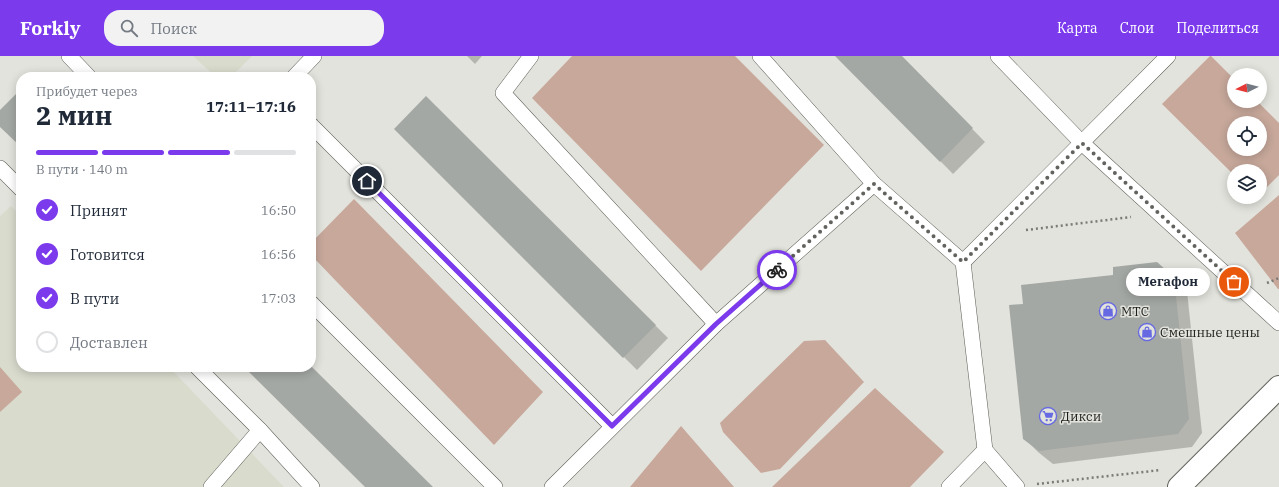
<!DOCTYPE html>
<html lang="ru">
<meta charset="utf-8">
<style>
body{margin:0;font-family:"IBM Plex Serif",serif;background:#f2f2f3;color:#1f2937;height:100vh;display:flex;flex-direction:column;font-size:15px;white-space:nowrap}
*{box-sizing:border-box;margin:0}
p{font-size:13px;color:#747a83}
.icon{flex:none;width:22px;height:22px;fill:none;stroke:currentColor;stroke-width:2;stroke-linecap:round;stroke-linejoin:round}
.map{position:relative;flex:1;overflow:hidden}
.panel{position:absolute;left:16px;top:16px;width:300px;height:300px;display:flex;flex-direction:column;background:#fff;border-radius:16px;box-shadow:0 2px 10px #0003}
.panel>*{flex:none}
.needle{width:26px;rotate:264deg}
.fabs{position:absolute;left:1227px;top:12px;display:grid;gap:8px}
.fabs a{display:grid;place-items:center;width:40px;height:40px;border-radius:50%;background:#fff;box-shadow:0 2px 10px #0003;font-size:20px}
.pin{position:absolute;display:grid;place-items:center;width:34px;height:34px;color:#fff;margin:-17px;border:2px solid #fff;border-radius:50%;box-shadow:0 1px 4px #0007}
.courier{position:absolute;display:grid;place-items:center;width:40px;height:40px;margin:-20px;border:3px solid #7c3aed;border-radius:50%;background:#fff;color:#222;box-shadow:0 1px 5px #0007}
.bubble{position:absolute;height:28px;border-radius:14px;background:#fff;box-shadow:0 2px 10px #0003;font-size:13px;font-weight:700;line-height:28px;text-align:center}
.head em{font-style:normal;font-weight:700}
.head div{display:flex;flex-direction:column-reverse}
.head{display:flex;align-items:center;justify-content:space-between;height:68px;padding:0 20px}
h1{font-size:26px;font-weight:700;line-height:30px}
.bar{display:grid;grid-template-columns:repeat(4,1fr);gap:6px 4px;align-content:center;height:48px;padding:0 20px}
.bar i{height:5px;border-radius:3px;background:#e0e1e3}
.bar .active{background:#7c3aed}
.bar p{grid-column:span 4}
ol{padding:0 20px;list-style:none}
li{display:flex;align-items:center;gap:12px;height:44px}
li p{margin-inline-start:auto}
li .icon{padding:4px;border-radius:50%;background:#7c3aed;color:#fff;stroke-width:4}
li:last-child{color:#747a83}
li i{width:22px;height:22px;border:2px solid #e0e1e3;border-radius:50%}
header{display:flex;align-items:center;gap:24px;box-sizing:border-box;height:56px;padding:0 20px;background:#7c3aed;color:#fff}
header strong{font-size:19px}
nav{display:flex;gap:22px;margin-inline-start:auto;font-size:14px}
.search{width:280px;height:36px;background:#f2f2f3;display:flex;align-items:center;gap:10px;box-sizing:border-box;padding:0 14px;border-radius:16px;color:#747a83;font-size:15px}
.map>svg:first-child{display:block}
.built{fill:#d9dbcd}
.green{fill:#c7a89b;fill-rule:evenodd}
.shadow{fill:#0003}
.building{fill:#a4a8a4}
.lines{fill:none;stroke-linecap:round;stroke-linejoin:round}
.lane-casing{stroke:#60605b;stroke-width:16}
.street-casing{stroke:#60605b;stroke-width:24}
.path{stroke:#7a7a77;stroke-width:2.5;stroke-dasharray:2 3;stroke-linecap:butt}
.lane{stroke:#fff;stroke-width:15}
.street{stroke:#fff;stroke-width:22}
.done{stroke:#62625f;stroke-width:4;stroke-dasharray:0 7.2}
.route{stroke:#7c3aed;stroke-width:5}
.labels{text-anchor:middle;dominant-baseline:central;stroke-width:3;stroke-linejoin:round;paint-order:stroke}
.poi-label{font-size:13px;fill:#1d1d1b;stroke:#e3e3dd;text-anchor:start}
</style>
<header>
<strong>Forkly</strong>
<div class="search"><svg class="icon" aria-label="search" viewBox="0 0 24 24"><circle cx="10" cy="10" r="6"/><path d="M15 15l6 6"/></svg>Поиск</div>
<nav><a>Карта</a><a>Слои</a><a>Поделиться</a></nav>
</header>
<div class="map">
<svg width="1279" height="431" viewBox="0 0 1279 431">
<rect width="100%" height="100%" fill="#e3e3dd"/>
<g class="built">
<path d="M193,0H252L231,21H216Z"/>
<path d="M11,150L21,160V311H169L284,431H0V160Z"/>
</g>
<g class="green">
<path d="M572,0H735L824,89L701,215L532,42Z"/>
<path d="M1210,0H1211L1234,23V45H1257L1279,67V119L1260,138V115H1234V119L1162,48ZM1234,67H1260V93H1234Z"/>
<path d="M1279,139V233H1278L1235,177Z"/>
<path d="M354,143L543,336L494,389L311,199V187Z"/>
<path d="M825,284L864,326L780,413L761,417L723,376L720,367L804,285Z"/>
<path d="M0,311L22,336L0,356Z"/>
<path d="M875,332L944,396L910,431H772Z"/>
<path d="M681,370L734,431H630Z"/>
</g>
<g class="shadow">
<path d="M467,0H482L475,8Z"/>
<path d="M837,0H901L985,86L953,118Z"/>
<path d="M426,42L668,282L637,314L395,73Z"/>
<path d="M1174,221L1187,235L1202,377L1192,391L1053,408L1038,396L1024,382V248Z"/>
</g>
<g class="building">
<path d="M835,0H902L973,72L940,106Z"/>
<path d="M21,33V91L0,71V54Z"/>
<path d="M426,40L656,269L623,302L394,73Z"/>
<path d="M1157,206L1174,221L1189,363L1178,378L1039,395L1023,383L1009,249L1023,248L1021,229L1113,219V211Z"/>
<path d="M244,311H312L433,431H365Z"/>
</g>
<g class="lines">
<g class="lane-casing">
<g id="lane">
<path d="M69,0L89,21"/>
<path d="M531,0L503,37L716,268"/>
<path d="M760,0L874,128L963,206L985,394L1017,431"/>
<path d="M998,0L1082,87L1279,267"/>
<path d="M294,21L314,0"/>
<path d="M311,69L612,370"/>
<path d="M0,112L21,133"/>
<path d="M963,206L1168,0"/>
<path d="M311,247L495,431"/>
<path d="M197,311L260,374L312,431"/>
<path d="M211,431L260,374"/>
<path d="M552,431L716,268L874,128"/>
<path d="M949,431L985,394"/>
</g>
</g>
<g class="street-casing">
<path id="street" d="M1179,431L1279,331"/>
</g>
<g class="path">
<path d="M1026,174L1131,161"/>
<path d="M1267,227L1279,222"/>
<path d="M1037,428L1161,414"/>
</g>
<use href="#lane" class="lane"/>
<use href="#street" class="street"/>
</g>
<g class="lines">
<path class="done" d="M777,214L874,128L963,206L1082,87L1234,226"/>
<path class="route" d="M367,125L612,370L716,268L777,214"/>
</g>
<defs>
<g id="shop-ring" transform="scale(0.9)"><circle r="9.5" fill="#e3e3dd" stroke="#6669e2" stroke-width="1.5"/><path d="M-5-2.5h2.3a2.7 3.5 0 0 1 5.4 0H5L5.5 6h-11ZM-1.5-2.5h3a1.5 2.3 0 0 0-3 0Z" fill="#6669e2"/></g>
<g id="supermarket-ring" transform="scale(0.9)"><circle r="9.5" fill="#e3e3dd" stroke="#6669e2" stroke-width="1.5"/><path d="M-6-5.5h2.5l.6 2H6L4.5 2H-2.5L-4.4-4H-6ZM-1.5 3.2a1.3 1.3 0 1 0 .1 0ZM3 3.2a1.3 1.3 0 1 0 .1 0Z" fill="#6669e2"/></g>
</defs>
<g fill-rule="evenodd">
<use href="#shop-ring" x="1108" y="255"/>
<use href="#shop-ring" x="1147" y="276"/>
<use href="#supermarket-ring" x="1048" y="360"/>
</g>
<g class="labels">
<g class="poi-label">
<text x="1121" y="255">МТС</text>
<text x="1160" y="276">Смешные цены</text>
<text x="1061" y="360">Дикси</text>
</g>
</g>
</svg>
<div class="fabs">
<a><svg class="needle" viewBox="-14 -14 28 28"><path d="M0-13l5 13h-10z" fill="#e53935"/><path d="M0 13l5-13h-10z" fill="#747a83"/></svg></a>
<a><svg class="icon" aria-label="locate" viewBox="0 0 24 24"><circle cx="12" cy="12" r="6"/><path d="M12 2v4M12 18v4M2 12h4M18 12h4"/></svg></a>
<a><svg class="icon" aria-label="layers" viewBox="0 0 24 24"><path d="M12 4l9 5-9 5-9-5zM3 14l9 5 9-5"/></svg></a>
</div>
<div class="pin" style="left:1234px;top:226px;background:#ea580c"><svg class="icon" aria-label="bag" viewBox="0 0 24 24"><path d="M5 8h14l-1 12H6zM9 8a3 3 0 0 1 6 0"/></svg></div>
<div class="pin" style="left:367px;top:125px;background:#1f2937"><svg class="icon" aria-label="home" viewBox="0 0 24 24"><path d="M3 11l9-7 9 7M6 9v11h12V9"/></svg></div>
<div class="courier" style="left:777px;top:214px"><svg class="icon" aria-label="bike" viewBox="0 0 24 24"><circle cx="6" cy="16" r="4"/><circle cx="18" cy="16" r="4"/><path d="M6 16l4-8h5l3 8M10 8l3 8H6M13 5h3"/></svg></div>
<div class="bubble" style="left:1126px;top:212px;width:84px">Мегафон</div>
<section class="panel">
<div class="head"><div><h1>2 мин</h1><p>Прибудет через</p></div><em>17:11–17:16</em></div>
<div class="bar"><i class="active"></i><i class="active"></i><i class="active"></i><i></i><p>В пути · 140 m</p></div>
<ol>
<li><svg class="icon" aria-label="check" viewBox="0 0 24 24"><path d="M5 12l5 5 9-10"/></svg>Принят<p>16:50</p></li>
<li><svg class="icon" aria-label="check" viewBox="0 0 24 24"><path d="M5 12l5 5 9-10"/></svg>Готовится<p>16:56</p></li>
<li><svg class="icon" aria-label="check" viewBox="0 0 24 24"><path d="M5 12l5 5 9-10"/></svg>В пути<p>17:03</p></li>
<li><i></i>Доставлен</li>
</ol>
</section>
</div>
